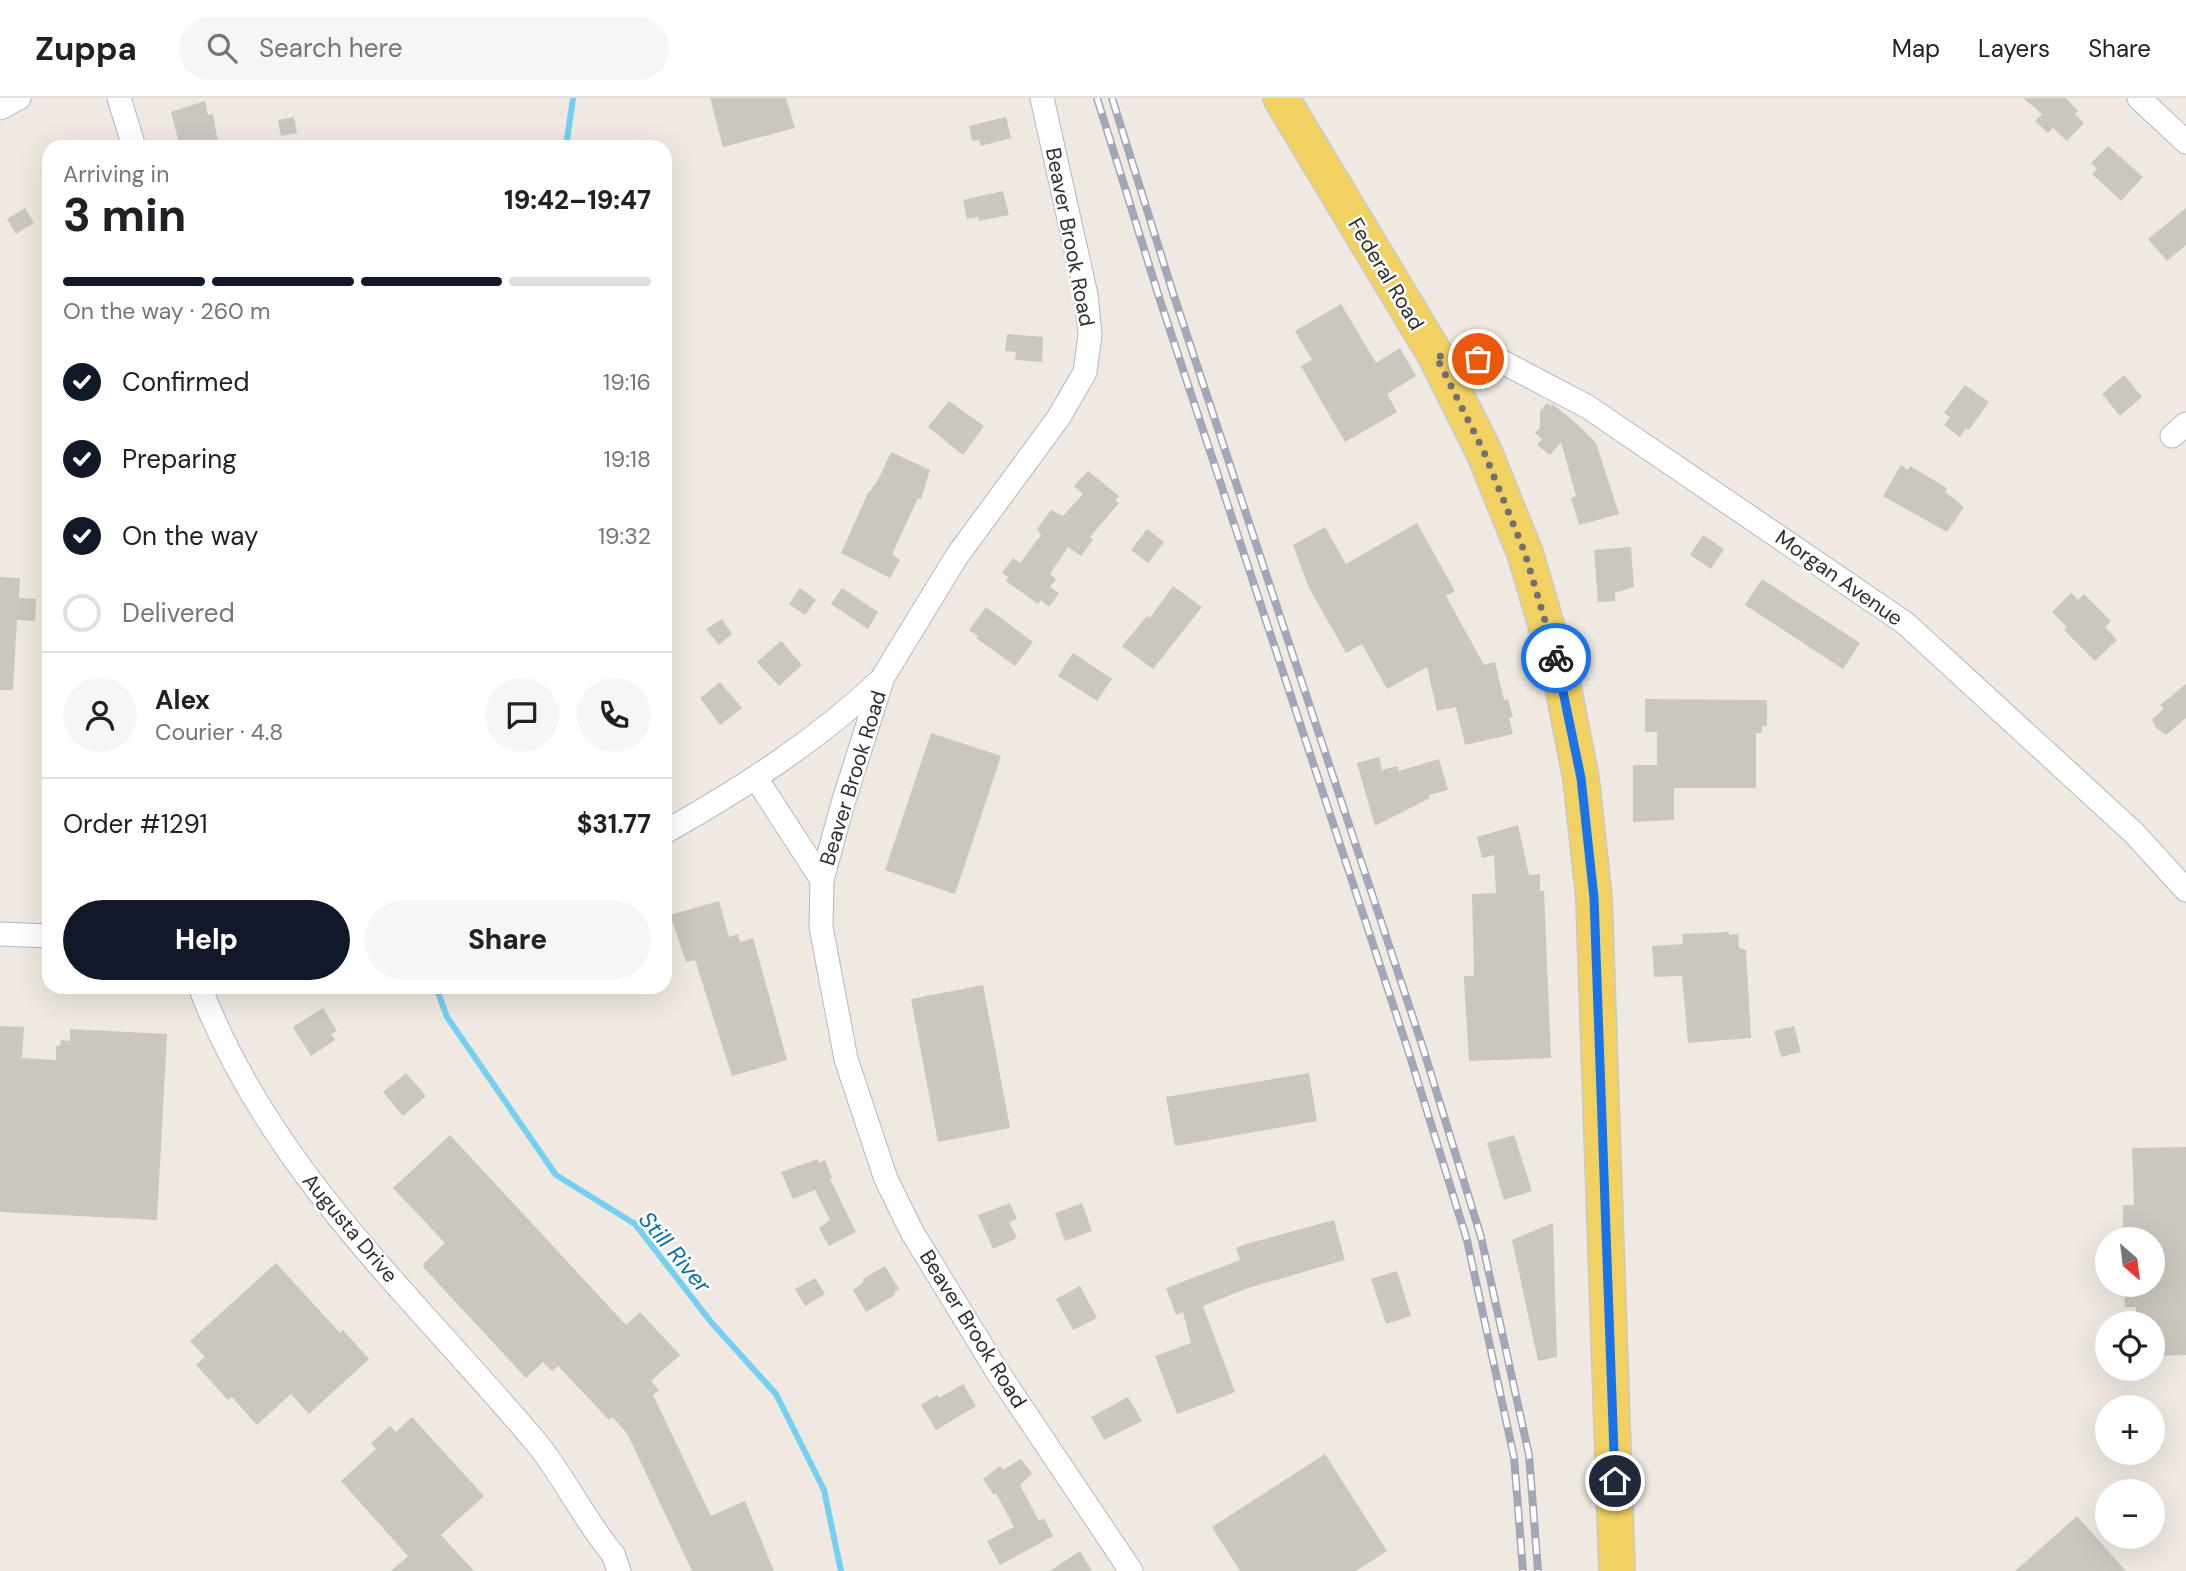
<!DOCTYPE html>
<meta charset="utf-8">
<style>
body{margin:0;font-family:"DM Sans",sans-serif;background:#f6f6f6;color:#202124;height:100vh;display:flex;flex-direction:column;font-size:26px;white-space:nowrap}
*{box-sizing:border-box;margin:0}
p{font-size:23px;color:#757577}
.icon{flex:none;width:38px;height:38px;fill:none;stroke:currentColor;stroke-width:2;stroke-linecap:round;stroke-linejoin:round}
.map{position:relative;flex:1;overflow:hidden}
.sheet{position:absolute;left:42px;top:42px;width:630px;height:854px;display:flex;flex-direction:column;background:#fff;border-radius:21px;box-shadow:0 7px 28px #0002}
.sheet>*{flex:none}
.needle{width:46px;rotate:152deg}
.tools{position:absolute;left:2095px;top:1129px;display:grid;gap:14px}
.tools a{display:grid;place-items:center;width:70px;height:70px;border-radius:50%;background:#fff;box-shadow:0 7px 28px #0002;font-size:35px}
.pin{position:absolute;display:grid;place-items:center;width:60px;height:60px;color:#fff;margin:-30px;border:4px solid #fff;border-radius:50%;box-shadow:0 2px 7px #0007}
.courier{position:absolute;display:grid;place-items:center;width:70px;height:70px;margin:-35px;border:5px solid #1a73e8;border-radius:50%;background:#fff;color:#222;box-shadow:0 2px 9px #0007}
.overview em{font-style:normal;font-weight:800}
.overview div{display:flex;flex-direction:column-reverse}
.overview{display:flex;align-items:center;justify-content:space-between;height:119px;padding:0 21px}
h1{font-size:46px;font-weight:800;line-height:52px}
.bar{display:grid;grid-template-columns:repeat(4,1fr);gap:10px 7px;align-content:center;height:84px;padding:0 21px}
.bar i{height:9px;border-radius:5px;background:#e0e0e0}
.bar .on{background:#111827}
.bar p{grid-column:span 4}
.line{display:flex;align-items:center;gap:18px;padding:0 21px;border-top:2px solid #e0e0e0}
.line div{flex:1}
.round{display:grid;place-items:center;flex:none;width:74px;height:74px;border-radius:37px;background:#f6f6f6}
ol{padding:0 21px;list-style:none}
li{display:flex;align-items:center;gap:21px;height:77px}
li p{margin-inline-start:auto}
li .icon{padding:7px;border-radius:50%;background:#111827;color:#fff;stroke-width:4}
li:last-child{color:#757577}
li i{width:38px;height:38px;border:4px solid #e0e0e0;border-radius:50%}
.cta{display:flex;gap:14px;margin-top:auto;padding:14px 21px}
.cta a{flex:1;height:80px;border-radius:42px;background:#111827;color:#fff;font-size:28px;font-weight:800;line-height:80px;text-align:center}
.cta a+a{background:#f6f6f6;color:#202124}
header{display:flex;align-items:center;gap:42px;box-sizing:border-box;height:98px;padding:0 35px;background:#fff;border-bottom:2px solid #e0e0e0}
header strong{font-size:33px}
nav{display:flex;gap:38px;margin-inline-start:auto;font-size:24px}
.search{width:490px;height:63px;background:#f6f6f6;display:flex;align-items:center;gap:18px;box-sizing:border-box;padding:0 24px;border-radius:38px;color:#757577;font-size:26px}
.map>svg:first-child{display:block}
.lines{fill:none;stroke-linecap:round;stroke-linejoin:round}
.stream{stroke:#75cff0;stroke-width:6}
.building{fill:#cbc7bf}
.minor-casing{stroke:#b4b7c1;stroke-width:25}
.primary-casing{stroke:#c9c9c9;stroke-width:38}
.minor{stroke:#fff;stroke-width:23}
.primary{stroke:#f2d163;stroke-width:35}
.rail-casing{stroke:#a3a6b8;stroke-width:8}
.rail{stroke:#fff;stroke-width:5;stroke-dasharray:16;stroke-linecap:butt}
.done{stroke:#726f6d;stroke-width:7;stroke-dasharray:0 12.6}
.route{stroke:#1a73e8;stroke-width:9}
.labels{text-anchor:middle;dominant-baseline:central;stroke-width:5;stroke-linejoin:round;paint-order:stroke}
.street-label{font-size:21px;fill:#2e2e2e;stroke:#fff}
.water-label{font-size:23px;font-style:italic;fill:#0d6fa3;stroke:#fff}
</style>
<header>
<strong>Zuppa</strong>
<div class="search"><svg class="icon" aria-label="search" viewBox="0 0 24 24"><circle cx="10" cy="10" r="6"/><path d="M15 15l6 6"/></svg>Search here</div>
<nav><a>Map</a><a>Layers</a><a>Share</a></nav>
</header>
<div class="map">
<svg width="2186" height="1473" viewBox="0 0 2186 1473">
<rect width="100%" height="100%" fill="#efe9e1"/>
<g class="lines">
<g class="stream">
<path d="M566,49L573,0"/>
<path d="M436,889L447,919L556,1077L635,1126L711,1224L776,1296L824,1392L841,1473"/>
</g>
</g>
<g class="building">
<path d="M710,0H786L795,30L723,49Z"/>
<path d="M2023,0H2066L2078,13L2075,16L2084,25L2067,43L2053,30L2048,35L2035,23L2042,16Z"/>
<path d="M205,3L208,17L213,16L219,49H180L171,14Z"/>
<path d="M294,19L297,35L281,38L278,22Z"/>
<path d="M1006,19L1011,40L981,48L979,42L972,43L969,28Z"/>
<path d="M2108,48L2143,79L2121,103L2092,76L2097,71L2091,65Z"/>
<path d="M1003,93L1009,117L979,123L978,119L967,121L963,102Z"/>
<path d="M25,110L34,125L16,136L7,121Z"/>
<path d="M2186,110V147L2167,163L2148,141Z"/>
<path d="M1341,206L1376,265L1400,250L1416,278L1387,296L1397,314L1345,344L1301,268L1312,262L1295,233Z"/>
<path d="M1007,236L1043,239L1042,264L1015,262L1016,254L1005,253Z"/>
<path d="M2124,277L2142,299L2120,318L2102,296Z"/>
<path d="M1965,287L1989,304L1969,332L1966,330L1960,339L1944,327L1950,319L1944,315Z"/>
<path d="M949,303L984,328L963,357L928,329Z"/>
<path d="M1547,305L1552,309L1551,305L1576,325L1596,345L1619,416L1579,427L1571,400L1576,398L1561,344L1550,357L1537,347L1542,341L1535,335L1540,330V313Z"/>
<path d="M891,354L930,372L921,401L918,400L892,456L900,462L890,480L841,455L867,397L878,382Z"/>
<path d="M1901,367L1908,372L1910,368L1947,390L1945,394L1964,409L1947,434L1883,398Z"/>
<path d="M1088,373L1119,398L1115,402L1119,405L1090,439L1093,442L1081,458L1068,449L1050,476L1056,481L1050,489L1059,495L1049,509L1041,502L1038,506L1006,483L1008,479L1002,475L1013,460L1020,465L1041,437L1037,431L1051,412L1063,418L1083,396L1074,388Z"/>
<path d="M1417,425L1455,493L1446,498L1484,567L1495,564L1504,602L1508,601L1513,619L1509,620L1513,636L1465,647L1456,609L1437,613L1427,569L1387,591L1362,546L1346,555L1309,490L1293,447L1325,429L1346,466Z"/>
<path d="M1147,431L1164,444L1148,465L1131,452Z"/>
<path d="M1703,437L1724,451L1711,471L1690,457Z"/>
<path d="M1631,449L1634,489L1615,495V503L1598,504L1594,452Z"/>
<path d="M0,479L20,480L19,500L36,501L35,523L17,522L13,592H0Z"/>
<path d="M1762,481L1860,545L1843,571L1745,507Z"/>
<path d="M1173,488L1202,509L1153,571L1122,548L1147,518L1150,520Z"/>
<path d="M800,490L816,502L805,517L789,506Z"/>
<path d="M842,490L878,514L868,531L831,506Z"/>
<path d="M2071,495L2078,502L2084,496L2111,523L2105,529L2117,542L2095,563L2064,532L2067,529L2052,514Z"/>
<path d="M986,509L1033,544L1015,568L976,540L978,538L969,532Z"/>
<path d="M722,521L732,536L719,547L706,531Z"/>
<path d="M781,543L802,567L779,588L757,564Z"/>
<path d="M1073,555L1112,581L1097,603L1058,578Z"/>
<path d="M720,584L742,610L720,627L700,600Z"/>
<path d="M2186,586V620L2166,637L2156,630L2152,621L2164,611L2160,607Z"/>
<path d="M1645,601L1767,602V628H1762V635H1756V690H1674V722L1633,724V667H1657V634H1645Z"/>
<path d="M931,635L1001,658L955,796L885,772Z"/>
<path d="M1379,659L1382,672L1397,668L1399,673L1439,661L1448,692L1429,697L1430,700L1375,728L1357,665Z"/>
<path d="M1518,727L1529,777L1540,776V793H1544L1551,960L1469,963L1464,883V878H1474L1472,796L1496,795L1494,757L1482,760L1477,739Z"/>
<path d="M719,803L729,839L738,836L740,844L753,840L787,962L732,978L695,862L686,864L670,817Z"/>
<path d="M1729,834V837L1738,836L1739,850L1746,852L1751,940L1688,945L1682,878L1654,879L1652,848L1683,846L1682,836Z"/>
<path d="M983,887L1010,1030L938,1044L911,901Z"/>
<path d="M323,910L337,933L331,936L335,942L311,958L293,929Z"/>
<path d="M0,928L24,929L22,960L56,962V948H60L61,942L70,943V931L167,936L157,1122L0,1114Z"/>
<path d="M1794,928L1801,954L1781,959L1774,933Z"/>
<path d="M406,975L426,998L403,1018L383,994Z"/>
<path d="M1309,975L1317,1023L1175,1048L1166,999Z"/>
<path d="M450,1037L626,1227L640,1214L680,1257L651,1283L659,1292L653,1297L711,1418L745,1403L774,1473H692L627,1335L612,1319L609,1322L558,1268L552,1273L543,1264L526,1280L424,1170L423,1166L445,1145L393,1090Z"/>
<path d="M1514,1037L1532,1093L1504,1102L1487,1045Z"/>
<path d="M2186,1049V1257L2152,1258V1225H2136V1209H2125L2124,1186H2152V1141H2123V1107H2134L2132,1050Z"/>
<path d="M818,1061L819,1065L825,1062L832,1080L830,1081L856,1134L829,1148L819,1130L830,1122L815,1092L793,1101L781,1074Z"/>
<path d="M1010,1105L1017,1121L1009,1124L1017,1140L993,1151L978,1117Z"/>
<path d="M1082,1105L1092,1133L1065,1143L1055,1115Z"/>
<path d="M1334,1122L1345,1162L1248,1190L1203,1208L1235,1294L1177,1316L1155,1258L1191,1245L1183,1214L1176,1217L1166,1190L1240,1162L1236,1150L1246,1146Z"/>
<path d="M1553,1125L1557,1259L1538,1263L1512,1142Z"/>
<path d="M276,1165L340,1235L343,1232L369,1261L309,1316L291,1296L257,1327L232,1299L228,1302L196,1267L205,1259L190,1243Z"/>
<path d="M885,1168L899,1191L894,1194L895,1197L866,1214L853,1192L863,1185V1181Z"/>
<path d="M1397,1173L1411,1218L1386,1226L1371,1181Z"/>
<path d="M815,1180L825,1196L805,1208L795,1191Z"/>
<path d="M1080,1188L1097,1220L1073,1232L1056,1201Z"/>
<path d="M963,1286L976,1308L936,1332L921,1307L937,1297L939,1300Z"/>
<path d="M1128,1299L1142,1323L1104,1342L1091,1319Z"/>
<path d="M412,1319L484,1398L441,1437L474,1473H391L408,1458L341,1383L376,1351L371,1345L390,1328L396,1334Z"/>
<path d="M1325,1356L1387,1453L1356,1473H1240L1212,1429Z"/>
<path d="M1021,1361L1032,1376L1020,1387L1039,1423L1044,1420L1053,1438L1000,1467L987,1443L1014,1429L996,1395L994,1397L983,1381L1000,1368L1003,1372Z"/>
<path d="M2077,1418L2126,1473H2015Z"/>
<path d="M1080,1453L1092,1473H1050Z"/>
</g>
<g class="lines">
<g class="minor-casing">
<g id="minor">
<path d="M119,0L134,49"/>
<path d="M1042,0L1086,197L1090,237L1085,274L1059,319L957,458L883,579L843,705L822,782L821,829L846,961L886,1081L912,1134L997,1273L1131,1473"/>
<path d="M2139,0L2186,44"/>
<path d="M0,10L19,0"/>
<path d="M1436,258L1499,262L1588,309L1905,525L2134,735L2186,792"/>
<path d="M2172,338L2186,326"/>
<path d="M756,680L822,782"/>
<path d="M665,734C743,690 816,643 881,582"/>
<path d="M0,836L49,838"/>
<path d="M200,889C270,1072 412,1197 535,1343C564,1378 584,1422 613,1456L619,1473"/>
</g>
</g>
<g class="primary-casing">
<path id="primary" d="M1281,0L1436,258L1484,354L1525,455L1560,574L1581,680L1594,800L1617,1473"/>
</g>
<use href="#minor" class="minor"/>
<use href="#primary" class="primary"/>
<g class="rail-casing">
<g id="rail">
<path d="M1097,0L1159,199L1409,955L1467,1142L1514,1359L1523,1473"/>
<path d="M1112,0L1173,195L1423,950L1481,1139L1529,1357L1538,1473"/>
</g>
</g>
<use href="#rail" class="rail"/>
</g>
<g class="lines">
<path class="done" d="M1478,261L1436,258L1484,354L1525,455L1556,560"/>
<path class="route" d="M1556,560L1581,680L1594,800L1615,1383"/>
</g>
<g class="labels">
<g class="street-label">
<text transform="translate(1070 139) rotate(79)">Beaver Brook Road</text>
<text transform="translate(1386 176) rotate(59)">Federal Road</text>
<text transform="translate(1839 480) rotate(35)">Morgan Avenue</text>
<text transform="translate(853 680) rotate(-73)">Beaver Brook Road</text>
<text transform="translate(350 1130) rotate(50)">Augusta Drive</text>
<text transform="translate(973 1231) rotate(58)">Beaver Brook Road</text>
</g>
<g class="water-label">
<text transform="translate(675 1154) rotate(50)">Still River</text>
</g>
</g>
</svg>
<div class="tools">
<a><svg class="needle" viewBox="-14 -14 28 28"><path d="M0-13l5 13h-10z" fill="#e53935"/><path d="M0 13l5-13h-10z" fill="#757577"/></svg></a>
<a><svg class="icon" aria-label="locate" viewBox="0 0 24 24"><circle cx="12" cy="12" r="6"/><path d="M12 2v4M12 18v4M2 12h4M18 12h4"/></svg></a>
<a>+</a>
<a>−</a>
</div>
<div class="pin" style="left:1478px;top:261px;background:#ea580c"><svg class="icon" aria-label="bag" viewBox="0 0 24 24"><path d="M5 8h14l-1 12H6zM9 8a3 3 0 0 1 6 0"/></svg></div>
<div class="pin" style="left:1615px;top:1383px;background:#1f2937"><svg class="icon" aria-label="home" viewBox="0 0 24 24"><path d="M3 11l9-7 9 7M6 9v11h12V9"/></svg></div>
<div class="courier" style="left:1556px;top:560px"><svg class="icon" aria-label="bike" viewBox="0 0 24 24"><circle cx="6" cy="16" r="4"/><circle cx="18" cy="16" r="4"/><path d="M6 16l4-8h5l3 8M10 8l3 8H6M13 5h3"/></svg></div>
<section class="sheet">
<div class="overview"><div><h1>3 min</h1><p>Arriving in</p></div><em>19:42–19:47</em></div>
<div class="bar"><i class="on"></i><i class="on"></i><i class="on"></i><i></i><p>On the way · 260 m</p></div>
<ol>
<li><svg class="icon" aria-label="check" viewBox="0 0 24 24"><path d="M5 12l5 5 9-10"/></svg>Confirmed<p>19:16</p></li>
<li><svg class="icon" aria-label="check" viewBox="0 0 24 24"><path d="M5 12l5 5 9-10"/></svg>Preparing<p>19:18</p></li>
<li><svg class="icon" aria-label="check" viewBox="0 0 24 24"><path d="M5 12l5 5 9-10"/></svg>On the way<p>19:32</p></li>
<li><i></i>Delivered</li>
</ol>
<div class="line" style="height:126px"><a class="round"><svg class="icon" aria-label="person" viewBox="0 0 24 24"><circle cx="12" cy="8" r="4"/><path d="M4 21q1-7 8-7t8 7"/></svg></a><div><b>Alex</b><p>Courier · 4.8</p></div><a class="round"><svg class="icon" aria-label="chat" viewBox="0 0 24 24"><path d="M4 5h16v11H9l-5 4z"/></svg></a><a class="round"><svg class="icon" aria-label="phone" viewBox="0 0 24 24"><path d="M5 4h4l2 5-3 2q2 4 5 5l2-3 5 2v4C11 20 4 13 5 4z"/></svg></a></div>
<div class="line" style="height:91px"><div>Order #1291</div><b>$31.77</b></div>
<div class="cta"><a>Help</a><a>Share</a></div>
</section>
</div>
